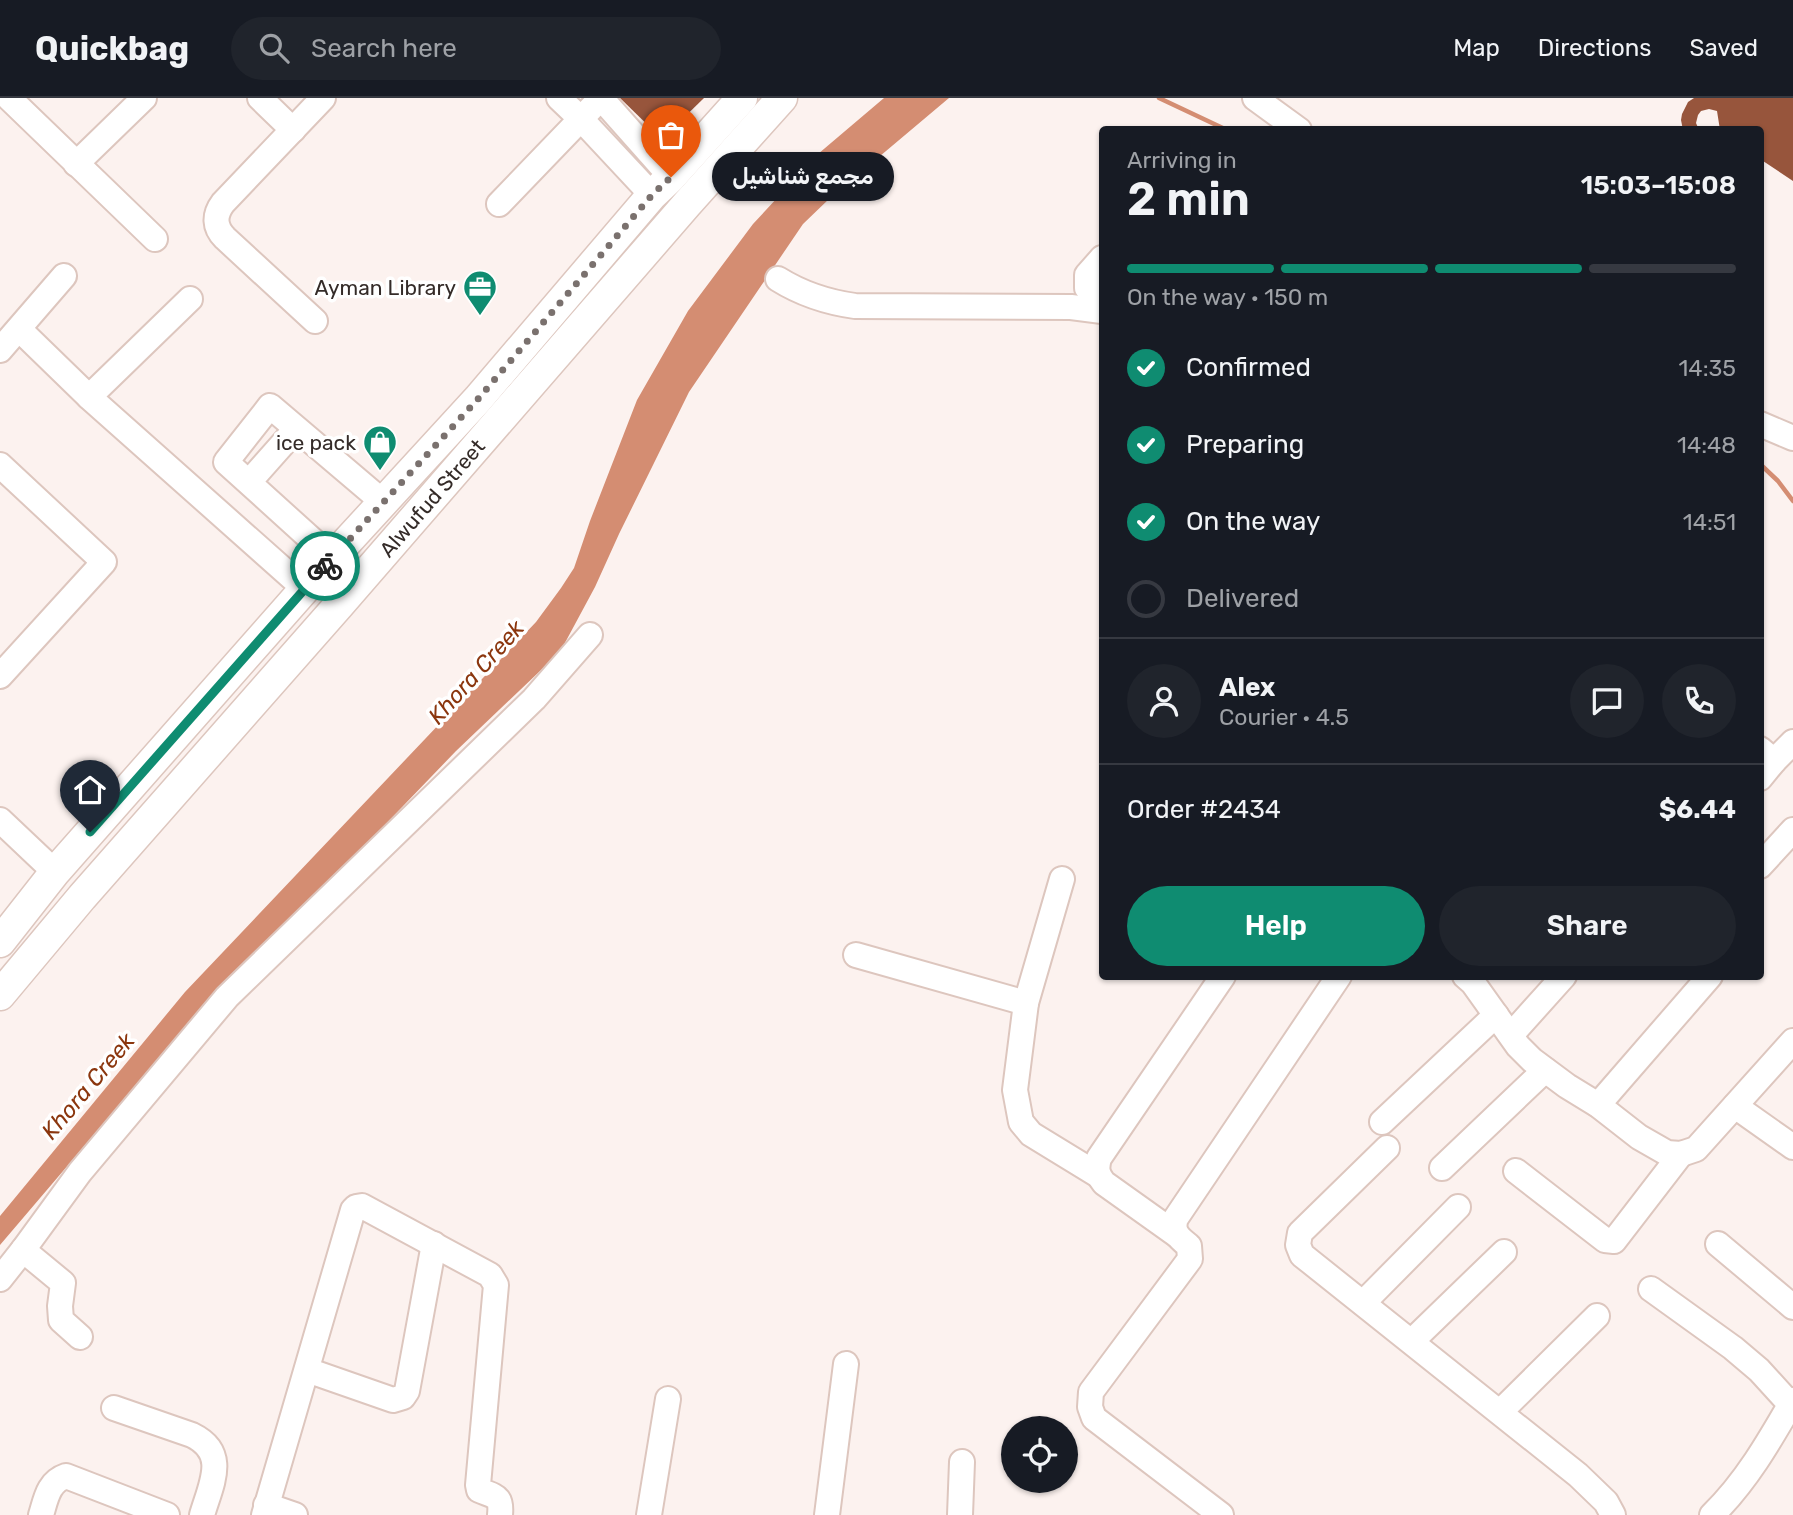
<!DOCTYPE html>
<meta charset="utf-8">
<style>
body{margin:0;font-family:Rubik,Cairo,sans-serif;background:#20242c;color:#f1f3f6;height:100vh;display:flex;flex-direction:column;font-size:26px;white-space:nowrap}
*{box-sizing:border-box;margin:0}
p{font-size:23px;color:#9ea1a6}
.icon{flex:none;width:38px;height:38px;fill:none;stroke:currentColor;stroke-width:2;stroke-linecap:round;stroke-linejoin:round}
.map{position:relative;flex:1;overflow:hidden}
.sheet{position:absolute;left:1099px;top:28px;width:665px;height:854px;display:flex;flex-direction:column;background:#171b24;border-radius:7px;box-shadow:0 2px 5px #0004}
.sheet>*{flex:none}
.fabs{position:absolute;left:1001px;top:1318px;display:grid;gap:14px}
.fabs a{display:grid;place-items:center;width:77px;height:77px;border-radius:50%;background:#171b24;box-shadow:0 2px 5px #0004;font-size:35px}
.pin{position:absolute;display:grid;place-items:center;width:60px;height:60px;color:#fff;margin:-72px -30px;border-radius:50% 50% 50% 0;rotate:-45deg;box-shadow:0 0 7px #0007}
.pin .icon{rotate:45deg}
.courier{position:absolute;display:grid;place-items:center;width:70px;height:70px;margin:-35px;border:5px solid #0f8c71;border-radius:50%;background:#fff;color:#222;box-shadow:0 2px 9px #0007}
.bubble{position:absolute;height:49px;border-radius:24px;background:#171b24;box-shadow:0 2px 5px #0004;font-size:23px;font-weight:600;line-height:49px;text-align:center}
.overview em{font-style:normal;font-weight:600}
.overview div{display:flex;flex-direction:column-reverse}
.overview{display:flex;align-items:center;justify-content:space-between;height:119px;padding:0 28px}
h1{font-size:46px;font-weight:600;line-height:52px}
.bar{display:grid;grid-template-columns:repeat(4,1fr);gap:10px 7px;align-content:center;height:84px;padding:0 28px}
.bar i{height:9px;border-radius:5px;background:#363941}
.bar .on{background:#0f8c71}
.bar p{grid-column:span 4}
.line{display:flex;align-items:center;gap:18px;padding:0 28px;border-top:2px solid #363941}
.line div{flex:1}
.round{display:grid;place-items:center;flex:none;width:74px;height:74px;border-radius:37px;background:#20242c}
ol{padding:0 28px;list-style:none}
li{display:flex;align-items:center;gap:21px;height:77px}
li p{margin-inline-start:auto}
li .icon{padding:7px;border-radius:50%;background:#0f8c71;color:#fff;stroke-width:4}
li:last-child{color:#9ea1a6}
li i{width:38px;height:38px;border:4px solid #363941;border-radius:50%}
.button{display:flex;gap:14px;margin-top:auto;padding:14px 28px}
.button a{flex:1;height:80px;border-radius:42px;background:#0f8c71;color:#fff;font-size:28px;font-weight:600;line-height:80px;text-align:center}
.button a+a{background:#20242c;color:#f1f3f6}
header{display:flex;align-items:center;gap:42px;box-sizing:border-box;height:98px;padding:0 35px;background:#171b24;border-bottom:2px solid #363941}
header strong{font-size:33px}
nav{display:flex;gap:38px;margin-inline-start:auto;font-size:24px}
.search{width:490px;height:63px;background:#20242c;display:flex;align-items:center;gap:18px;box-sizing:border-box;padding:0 24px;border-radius:38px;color:#9ea1a6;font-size:26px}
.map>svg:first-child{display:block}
.water{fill:#d48d72}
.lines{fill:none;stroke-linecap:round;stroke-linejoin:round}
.stream{stroke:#d48d72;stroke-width:4.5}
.building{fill:#97553c}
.minor-casing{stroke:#ddc6be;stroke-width:28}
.major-casing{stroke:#ddc6be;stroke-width:33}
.minor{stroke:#fff;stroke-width:24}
.major{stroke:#fff;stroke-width:30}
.done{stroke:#7a716e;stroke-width:7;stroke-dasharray:0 12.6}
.route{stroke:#0f8c71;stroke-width:9}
.labels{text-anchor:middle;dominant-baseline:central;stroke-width:7;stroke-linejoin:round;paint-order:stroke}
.poi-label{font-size:21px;fill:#342b28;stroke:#fff;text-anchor:end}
.street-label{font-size:21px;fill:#342b28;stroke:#fff}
.water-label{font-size:23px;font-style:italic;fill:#8b360e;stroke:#fff}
</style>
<header>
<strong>Quickbag</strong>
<div class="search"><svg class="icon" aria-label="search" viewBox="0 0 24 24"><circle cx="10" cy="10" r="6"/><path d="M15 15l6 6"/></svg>Search here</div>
<nav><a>Map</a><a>Directions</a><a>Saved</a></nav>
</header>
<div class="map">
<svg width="1793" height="1417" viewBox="0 0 1793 1417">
<rect width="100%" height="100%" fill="#fcf2ef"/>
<path class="water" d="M884,0H949L829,101L803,126L689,294L619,436L595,489L560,554L456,653L150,971L0,1147V1118L185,894L536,524L561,490L574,470L590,423L637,302L688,213L753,126L818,56Z"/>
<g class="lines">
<g class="stream">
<path d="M1159,0L1227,32"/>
<path d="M1760,366L1778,383L1793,403"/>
</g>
</g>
<g class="building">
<path d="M620,0H704L662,41Z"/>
<path d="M1694,0H1793V83L1760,61V32H1720L1717,13L1709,11L1701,13L1698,17L1696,25L1699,32H1683L1681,22L1682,16L1688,4Z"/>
</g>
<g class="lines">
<g class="minor-casing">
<g id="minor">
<path d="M9,0L155,141"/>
<path d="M260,0L293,32"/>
<path d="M559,0L581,21L652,97"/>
<path d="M601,0L671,79"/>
<path d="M1255,0L1299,32"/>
<path d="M76,66L144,0"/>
<path d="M499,106L601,0"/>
<path d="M1102,160L1087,177V190L1102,203"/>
<path d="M778,181C802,196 826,204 855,208L1071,209L1102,213"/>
<path d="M315,223L225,140C214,129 214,117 223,105L323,0"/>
<path d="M19,231L89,299L305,491"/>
<path d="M0,252L64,178"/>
<path d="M89,299L190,201"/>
<path d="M1760,326L1793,340"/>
<path d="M0,367L104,464L0,578"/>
<path d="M249,384L296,331"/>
<path d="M332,460L226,364L270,308L383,404"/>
<path d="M1760,651L1774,663L1793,644"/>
<path d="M1760,680L1774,663"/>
<path d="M0,722L55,774"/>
<path d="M1760,768L1793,732"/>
<path d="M1062,781L1026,905L1015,992L1021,1024L1031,1036L1098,1077"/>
<path d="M856,857L1026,905"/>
<path d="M1465,878L1473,885L1518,948L1532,962L1567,988L1598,1007L1639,1039L1667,1055L1681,1056L1696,1051L1793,943"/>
<path d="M1511,937L1564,878"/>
<path d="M1598,1007L1710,878"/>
<path d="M1735,1008L1793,1049"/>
<path d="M1382,1024L1496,917"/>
<path d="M1387,1050L1300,1135L1298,1147L1302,1157L1578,1377L1606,1404L1613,1417"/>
<path d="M1442,1070L1545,972"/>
<path d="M1516,1073L1605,1142L1614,1143L1681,1056"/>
<path d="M1177,1137L1104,1085C1097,1076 1096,1071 1099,1060L1223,878"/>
<path d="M1718,1146L1793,1209"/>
<path d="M23,1152L63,1185L60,1208L61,1222L80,1239"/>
<path d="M0,1181L23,1152L80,1074L227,899L534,601L590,537"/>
<path d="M1651,1191L1733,1250L1759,1272L1790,1306"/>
<path d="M1363,1205L1458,1109"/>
<path d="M1412,1243L1504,1154"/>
<path d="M307,1272L393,1302L403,1299L407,1293L434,1146"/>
<path d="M114,1310L192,1337C229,1355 211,1386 202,1417"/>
<path d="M1500,1314L1597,1218"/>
<path d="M266,1407L295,1417"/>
<path d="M41,1417C46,1401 48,1384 66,1378L167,1417"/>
<path d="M264,1417L353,1112L356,1109L362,1108L490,1177L496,1187L478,1387L479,1392C495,1399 502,1397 500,1417"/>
<path d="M649,1417L668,1301"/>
<path d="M827,1417L846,1266"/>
<path d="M960,1417L962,1364"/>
<path d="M1221,1417L1094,1320L1090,1309L1091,1294L1190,1161L1189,1148C1179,1140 1171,1134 1176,1120L1339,878"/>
<path d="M1712,1417C1746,1384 1770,1342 1793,1302"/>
</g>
</g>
<g class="major-casing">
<g id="major">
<path d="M0,844L55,774L332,460L478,301L652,97L671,79L742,0"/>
<path d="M0,897L82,799L339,507L687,106L782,0"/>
</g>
</g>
<use href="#minor" class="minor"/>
<use href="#major" class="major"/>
</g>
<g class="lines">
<path class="done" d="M325,468L478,301L652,97L671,79"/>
<path class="route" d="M90,734L325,468"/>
</g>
<defs>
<g id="office-pin" transform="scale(1.75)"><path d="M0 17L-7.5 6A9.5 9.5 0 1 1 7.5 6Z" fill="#0f8c71" stroke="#fff"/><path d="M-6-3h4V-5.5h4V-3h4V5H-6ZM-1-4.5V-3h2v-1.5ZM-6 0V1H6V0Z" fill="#fff"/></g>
<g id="shop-pin" transform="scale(1.75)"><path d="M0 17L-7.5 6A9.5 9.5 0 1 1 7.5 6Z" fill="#0f8c71" stroke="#fff"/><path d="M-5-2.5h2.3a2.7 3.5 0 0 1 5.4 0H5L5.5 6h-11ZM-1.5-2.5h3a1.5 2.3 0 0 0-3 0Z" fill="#fff"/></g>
</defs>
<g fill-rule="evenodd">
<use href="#office-pin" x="480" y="189"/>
<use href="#shop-pin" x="380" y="344"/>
</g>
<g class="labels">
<g class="poi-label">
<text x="456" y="189">Ayman Library</text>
<text x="356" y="344">ice pack</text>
</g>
<g class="street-label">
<text transform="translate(432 400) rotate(-49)">Alwufud Street</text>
</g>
<g class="water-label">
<text transform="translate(476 574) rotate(-48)">Khora Creek</text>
<text transform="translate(88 988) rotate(-50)">Khora Creek</text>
</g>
</g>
</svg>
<div class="fabs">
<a><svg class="icon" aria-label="locate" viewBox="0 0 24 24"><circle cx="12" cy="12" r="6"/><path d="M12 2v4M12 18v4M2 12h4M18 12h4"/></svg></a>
</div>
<div class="pin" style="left:671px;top:79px;background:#ea580c"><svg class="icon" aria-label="bag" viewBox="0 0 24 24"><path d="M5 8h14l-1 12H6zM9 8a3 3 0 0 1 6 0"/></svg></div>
<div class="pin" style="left:90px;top:734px;background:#1f2937"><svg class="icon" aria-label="home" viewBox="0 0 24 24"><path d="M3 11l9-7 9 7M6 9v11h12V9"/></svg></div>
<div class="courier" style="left:325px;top:468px"><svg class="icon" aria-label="bike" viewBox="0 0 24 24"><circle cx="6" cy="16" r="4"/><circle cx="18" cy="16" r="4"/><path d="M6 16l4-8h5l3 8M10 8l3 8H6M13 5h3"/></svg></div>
<div class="bubble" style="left:712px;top:54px;width:182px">مجمع شناشيل</div>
<section class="sheet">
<div class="overview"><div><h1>2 min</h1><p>Arriving in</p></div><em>15:03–15:08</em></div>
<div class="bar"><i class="on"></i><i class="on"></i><i class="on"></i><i></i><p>On the way · 150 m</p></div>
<ol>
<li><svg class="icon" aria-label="check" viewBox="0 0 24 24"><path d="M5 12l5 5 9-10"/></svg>Confirmed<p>14:35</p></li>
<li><svg class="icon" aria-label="check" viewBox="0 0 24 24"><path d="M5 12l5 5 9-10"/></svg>Preparing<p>14:48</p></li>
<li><svg class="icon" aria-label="check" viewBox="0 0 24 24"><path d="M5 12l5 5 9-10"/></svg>On the way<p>14:51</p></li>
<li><i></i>Delivered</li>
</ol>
<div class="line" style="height:126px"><a class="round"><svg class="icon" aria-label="person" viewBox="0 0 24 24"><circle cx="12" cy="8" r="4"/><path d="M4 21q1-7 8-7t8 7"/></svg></a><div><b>Alex</b><p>Courier · 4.5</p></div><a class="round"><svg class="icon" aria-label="chat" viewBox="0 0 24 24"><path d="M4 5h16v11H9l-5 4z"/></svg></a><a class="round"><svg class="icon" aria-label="phone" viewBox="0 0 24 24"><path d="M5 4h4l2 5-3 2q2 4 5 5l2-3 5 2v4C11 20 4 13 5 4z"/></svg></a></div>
<div class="line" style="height:91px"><div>Order #2434</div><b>$6.44</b></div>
<div class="button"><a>Help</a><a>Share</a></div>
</section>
</div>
